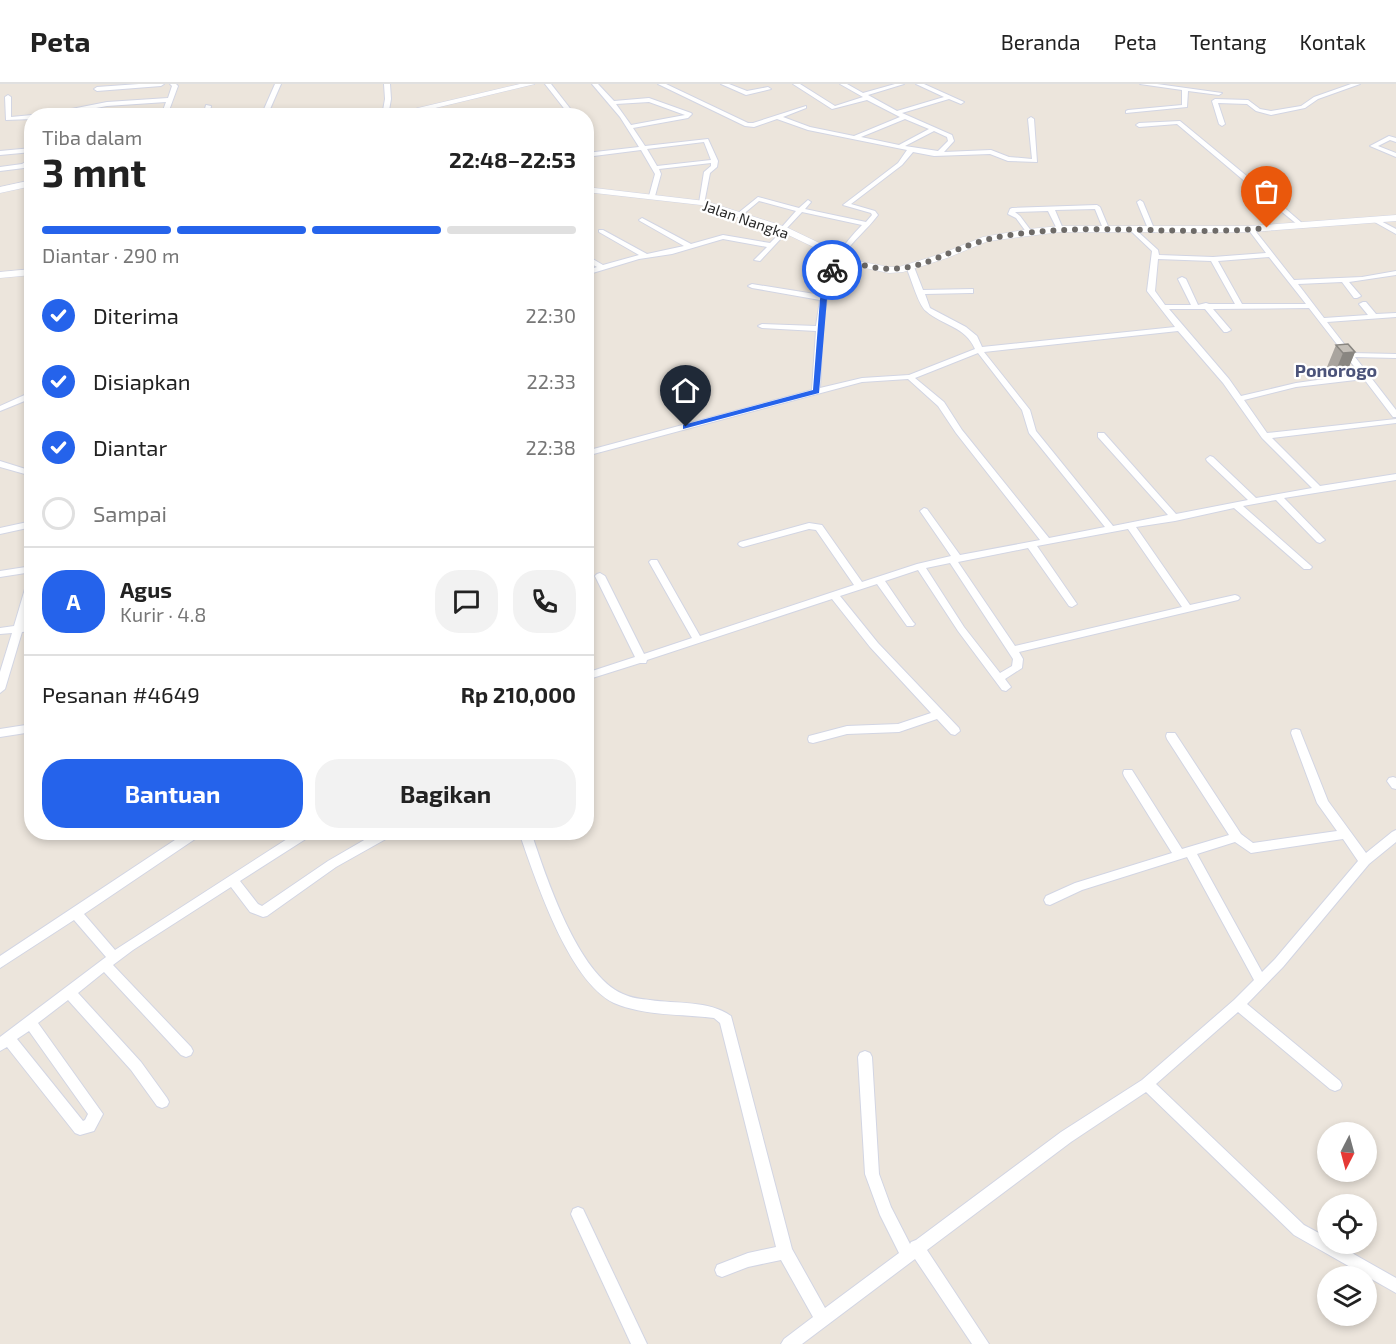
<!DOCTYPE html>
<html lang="id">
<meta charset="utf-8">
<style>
body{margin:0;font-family:"Exo 2",sans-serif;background:#f2f2f2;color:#222;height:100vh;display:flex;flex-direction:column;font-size:22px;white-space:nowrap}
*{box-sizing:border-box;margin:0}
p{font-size:20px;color:#767676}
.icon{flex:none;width:33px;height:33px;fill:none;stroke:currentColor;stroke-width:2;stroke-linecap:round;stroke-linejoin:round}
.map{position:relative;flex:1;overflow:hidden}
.panel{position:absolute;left:24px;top:24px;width:570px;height:732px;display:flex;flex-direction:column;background:#fff;border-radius:24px;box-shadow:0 3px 9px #0003}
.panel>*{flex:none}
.needle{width:39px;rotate:186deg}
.controls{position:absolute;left:1317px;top:1038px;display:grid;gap:12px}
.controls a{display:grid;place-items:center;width:60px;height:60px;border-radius:50%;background:#fff;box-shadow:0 3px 9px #0003;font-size:30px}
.pin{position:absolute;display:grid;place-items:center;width:51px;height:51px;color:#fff;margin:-62px -26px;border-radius:50% 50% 50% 0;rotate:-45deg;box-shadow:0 0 6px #0007}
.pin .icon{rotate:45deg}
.courier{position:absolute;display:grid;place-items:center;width:60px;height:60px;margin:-30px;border:4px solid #2563eb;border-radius:50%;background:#fff;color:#222;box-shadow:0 2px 8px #0007}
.headline em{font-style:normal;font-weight:700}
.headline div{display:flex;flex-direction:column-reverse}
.headline{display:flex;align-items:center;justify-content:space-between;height:102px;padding:0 18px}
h1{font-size:39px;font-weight:700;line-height:45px}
.bar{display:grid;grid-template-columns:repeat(4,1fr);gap:9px 6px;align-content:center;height:72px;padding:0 18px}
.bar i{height:8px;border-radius:4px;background:#e0e0e0}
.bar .on{background:#2563eb}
.bar p{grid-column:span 4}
.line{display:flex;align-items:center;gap:15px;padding:0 18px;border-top:2px solid #e0e0e0}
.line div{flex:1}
.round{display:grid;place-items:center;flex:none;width:63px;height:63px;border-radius:24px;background:#f2f2f2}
ol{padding:0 18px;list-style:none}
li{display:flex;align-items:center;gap:18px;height:66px}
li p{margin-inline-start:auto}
li .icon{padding:6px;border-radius:50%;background:#2563eb;color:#fff;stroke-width:4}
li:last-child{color:#767676}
li i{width:33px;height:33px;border:3px solid #e0e0e0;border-radius:50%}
.primary-button{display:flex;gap:12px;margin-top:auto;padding:12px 18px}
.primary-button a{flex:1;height:69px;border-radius:24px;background:#2563eb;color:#fff;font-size:24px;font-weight:700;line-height:69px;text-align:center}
.primary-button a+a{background:#f2f2f2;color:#222}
header{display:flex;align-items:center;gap:36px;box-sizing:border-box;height:84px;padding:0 30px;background:#fff;border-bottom:2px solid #e0e0e0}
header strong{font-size:28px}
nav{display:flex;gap:33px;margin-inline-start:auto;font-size:21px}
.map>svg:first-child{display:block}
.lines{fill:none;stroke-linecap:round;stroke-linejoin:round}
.minor-casing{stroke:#d2d5e3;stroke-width:2}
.tertiary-casing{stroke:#d2d5e3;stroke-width:1}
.secondary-casing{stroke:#d2d5e3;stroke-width:1}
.minor{fill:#fff;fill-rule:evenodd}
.tertiary{fill:#fff;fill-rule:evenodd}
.secondary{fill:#fff;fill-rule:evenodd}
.wall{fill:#a9a49e}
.shaded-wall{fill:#898681}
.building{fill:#c4bfb8;stroke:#898681;stroke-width:1.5}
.route{fill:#2563eb}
.done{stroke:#6e6b68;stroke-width:6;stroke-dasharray:0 10.8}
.labels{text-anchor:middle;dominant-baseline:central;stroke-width:4.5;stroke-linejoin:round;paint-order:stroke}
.far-street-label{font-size:15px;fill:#2a2a2a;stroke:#fff}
.far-quarter-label{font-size:18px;font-weight:bold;fill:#4b537a;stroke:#fff}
</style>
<header>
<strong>Peta</strong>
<nav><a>Beranda</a><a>Peta</a><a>Tentang</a><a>Kontak</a></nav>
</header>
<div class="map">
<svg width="1396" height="1260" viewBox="0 0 1396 1260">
<rect width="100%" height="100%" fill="#ece5dc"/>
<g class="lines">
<g class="minor-casing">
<g id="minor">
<path d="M139,0H164L161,2L97,7L94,5L97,3Z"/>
<path d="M170,0H176L178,2L167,32H161L166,18L107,22L52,32H36L107,18L168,14L172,2Z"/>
<path d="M275,0H281L267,32H261Z"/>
<path d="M384,0H390L391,15L388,32H382L385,15Z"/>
<path d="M545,0H551L576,32H570Z"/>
<path d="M592,0H598L614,17L649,14L691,29L692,30L688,34L633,44L645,62L708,55L718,77L717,83L710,89L704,120L699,119L704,88L711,82V79L659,85L661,90L655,112L652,114L649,112L655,90L641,66L586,73V69L639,63L620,33ZM649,18L685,31L631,41L616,20ZM704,58L711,76L657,82L647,65Z"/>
<path d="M658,0H666L748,39H753L806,22V24L783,33L810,43L854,52L900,33L867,16L832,25L793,0H800L835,22L863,13L840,0H847L863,9L895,0H904L868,11L897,27L944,13L916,0H924L964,18L961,20L949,15L902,29L952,51L954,57L944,68L991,66L1009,73L1032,75L1028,35L1031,33L1034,35L1037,78L1008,77L990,70L934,72L913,68L902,81L851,120L875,127L878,131C867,146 852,157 842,173C820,210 823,262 820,304L862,294L909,291L975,265C965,242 943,242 926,227C918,221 911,193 906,183L908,182L914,183L923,206L973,205V209H970L925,210L930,224L966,243L977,252L982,263L1175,243L1147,207L1152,167L1132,148V146H1136L1158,166L1159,171L1213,173L1266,169L1248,145L1251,143L1253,144L1294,196L1362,193L1396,187V191L1349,198L1361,212L1357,214H1354L1342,198L1298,200L1324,234L1368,231L1359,220L1363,218H1366L1376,230L1396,229V233L1327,238L1351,269L1396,270V274L1355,273L1396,326V333H1393L1364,295L1296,303L1244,316L1267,349L1396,335V339L1272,354L1320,402L1396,390V396L1284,414L1323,454L1325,456L1320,459L1317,458L1276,416L1243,422L1310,481L1312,483L1310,485H1304L1234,424L1175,437L1136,443L1190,521L1235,511L1238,512L1240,514L1238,516L1019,568L1023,575L1022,584L1005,595L1011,603L1006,607L1002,606L958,547L918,486L885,497L913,538L915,540L913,542H907L877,500L840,512L878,559L959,644L960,647L955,651L951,650L937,635L899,648L847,650L813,659L809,658L808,655L809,652L847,642L898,640L931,629L870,563L832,515L647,576L646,579H640L586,596V589L635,573L595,492L597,490L600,489L605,492L644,570L692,554L649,478L651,476H657L700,552L854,501L816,446L809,445L743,463L740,462L738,460L740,458L809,439L822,441L862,498L917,480L951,472L920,427L924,424L927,425L960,471L1040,456L956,349L938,322L908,295L862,298L586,372V367L812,306L816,247L762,244L758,242L762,240L816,242L820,216L752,204L748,202L752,200L821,211C827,182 842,162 862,141L802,128L786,145L788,147L787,148L760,177L754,176L767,163L723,155L672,170L639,175L586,191V187L597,183L586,177V171L603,181L639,171L599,148V146H603L647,170L684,162L640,137L639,136L642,134L691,160L723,151L770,159L782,147L780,145L781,144L796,127L759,117L741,132H737V130L758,113L799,124L808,116L811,118L805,125L866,138L872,131L871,129L843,121L898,79L907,66L808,46L777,35L754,43L745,42ZM905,35L929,45L899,61L861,53ZM934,47L947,53L948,57L938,67L905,62ZM1269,173L1306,220H1242L1218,177ZM1158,175L1211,177L1235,220H1209L1206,219L1198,221L1186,195L1182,193L1178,195L1191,221H1165L1155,207ZM1309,224L1360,290L1296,299L1241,312L1229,295L1169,225H1205L1224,248H1227L1231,246L1213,225ZM1178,247L1223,299L1262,354L1312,404L1256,414L1213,373L1210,372L1206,375L1207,377L1248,416L1176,430L1104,349H1098V353L1168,431L1113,442L1036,347L1030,326L984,268ZM978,269L1022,326L1029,349L1105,443L1049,454L962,346L944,318L915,294ZM1128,445L1182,523L1015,562L958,478L1028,464L1069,522L1072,523L1077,520L1037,462ZM950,479L1013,575L1012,582L1000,589L964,543L926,484Z"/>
<path d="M721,0H729L747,7L768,3L771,5L746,11Z"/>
<path d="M1140,0H1157L1222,9L1219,11L1188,7L1187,23L1126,29V27L1128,26L1182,21V6Z"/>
<path d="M1351,0H1360L1318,15L1305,24L1271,31L1256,27L1247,20L1218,19L1225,40L1222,42L1219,40L1212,17L1215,15L1248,16L1260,25L1271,27L1301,22L1314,13Z"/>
<path d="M8,11L11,13V33L32,31L33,32H32V35L6,36L5,13Z"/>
<path d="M206,21L211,22L209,32H203Z"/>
<path d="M1180,37L1254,98L1279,95V97L1258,101L1302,139V141H1298L1251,103L1248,102V100L1177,40L1139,43L1136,41L1139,39Z"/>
<path d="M1389,52L1396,54V58L1390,56L1378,62L1396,69V73L1370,62Z"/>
<path d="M32,64V68L0,71V67Z"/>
<path d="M32,74V79L24,84L0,87V83L22,80Z"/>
<path d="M1140,116L1143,118L1155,147L1154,148L1149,147L1137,118Z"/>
<path d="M1097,121L1100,123L1110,147L1109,148L1104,147L1095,125L1055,126L1063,145L1060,147L1057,145L1048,127L1015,128L1020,132L1032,148L1029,150L1027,149L1016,134L1008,130L1010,125L1012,124Z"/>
<path d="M1371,134H1375L1396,145V150L1371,136Z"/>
<path d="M29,309H32V314L0,327V322Z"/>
<path d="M0,377L32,387V392L0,383Z"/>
<path d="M32,437V443L0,450V444Z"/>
<path d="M32,482V488L0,493V487Z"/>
<path d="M32,495V516L24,541H32V547L22,548L5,605L0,609V588L12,549L0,550V544L14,542L27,498Z"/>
<path d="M32,640V648L0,653V645Z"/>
<path d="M1296,645L1300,646L1301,649L1328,717L1366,769L1392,748L1396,746V758L1369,780L1283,883L1247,920L1340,997L1342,1001L1340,1005L1335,1007L1330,1005L1238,928L1156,1000L1304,1141L1328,1154V1160H1336L1396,1194V1209L1294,1151L1146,1008L1071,1058L927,1166L989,1260H972L915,1175L802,1260H781L784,1255L813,1233L781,1176L748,1183L722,1193L717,1191L715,1186L717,1181L748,1169L776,1163L720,939L714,934C682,930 644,932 614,919C568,897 535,794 519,748H531C546,793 578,891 623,910C631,914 641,915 650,916C676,920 709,916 731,932L792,1165L825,1224L899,1169L880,1131L865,1090L858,973L860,969L865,967L870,969L872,973L879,1090L891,1123L910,1160L911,1158L916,1156L1061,1048L1142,996L1234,916L1254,896L1187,773L1082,806L1050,821L1046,820L1044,816L1046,812L1075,799L1172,769L1124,692L1123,689L1124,686H1132L1182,765L1229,751L1167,655L1166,652L1167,649H1175L1241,750L1253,759L1337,747L1317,719L1291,649L1292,646ZM1343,755L1358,777L1275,875L1262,888L1197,770L1235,758L1251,769Z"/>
<path d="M1393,693L1396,694V705L1392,704L1387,697L1389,694Z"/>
<path d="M187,748H202L201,751L84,830L115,866L298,748H313L312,751L240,797L258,820L262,822L328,777L378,748H394L393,751L336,783L267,832L263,833L250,828L231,803L133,866L113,881L191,963L193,967L191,971L186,973L181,971L104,888L78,909L141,978L167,1014L169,1018L167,1022L162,1024L157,1022L131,986L68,916L38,939L103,1030L94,1047L80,1051L75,1049L7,963L0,967V953L106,873L74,836L0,884V872ZM29,947L88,1030L85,1036L83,1037L17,955Z"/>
<path d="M578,1123L583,1125L647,1260H631L571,1130L573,1125Z"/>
</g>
</g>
<g class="tertiary-casing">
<g id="tertiary">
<path d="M586,103L705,117L786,143L857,177L889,183H899L941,170L983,153L1029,145L1060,142H1251L1396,131V137L1251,148H1060L988,157L947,174L903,188L889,189L851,181L780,147L701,121L586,108Z"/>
<path d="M32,185V191L0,194V188Z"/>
</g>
</g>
<g class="secondary-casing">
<g id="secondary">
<path d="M520,0H535L402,32H384Z"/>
<path d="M32,96V102L0,109V103Z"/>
</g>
</g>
<use href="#minor" class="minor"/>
<use href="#tertiary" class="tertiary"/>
<use href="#secondary" class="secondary"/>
</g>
<path class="wall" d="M1336,261L1355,268L1346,290L1334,291L1327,283Z"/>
<path class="shaded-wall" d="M1355,268L1346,290L1334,291L1343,269Z"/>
<path class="building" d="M1348,260L1355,268L1343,269L1336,261Z"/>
<path class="route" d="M829,184L835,186L827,215L819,309L683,345V341L813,306L820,215Z"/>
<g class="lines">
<path class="done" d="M832,186L839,172C913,206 937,163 1004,152C1090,137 1180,153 1267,144"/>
</g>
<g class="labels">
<g class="far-street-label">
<text transform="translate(746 135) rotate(19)">Jalan Nangka</text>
</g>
<g class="far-quarter-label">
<text x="1336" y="286">Ponorogo</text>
</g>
</g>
</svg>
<div class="controls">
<a><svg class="needle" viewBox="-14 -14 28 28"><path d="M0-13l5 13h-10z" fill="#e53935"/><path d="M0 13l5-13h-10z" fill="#767676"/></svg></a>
<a><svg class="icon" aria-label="locate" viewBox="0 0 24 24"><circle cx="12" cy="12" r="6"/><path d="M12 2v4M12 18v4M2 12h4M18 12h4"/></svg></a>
<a><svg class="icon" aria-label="layers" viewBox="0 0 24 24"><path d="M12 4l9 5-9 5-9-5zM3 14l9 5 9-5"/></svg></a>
</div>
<div class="pin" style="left:1267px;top:144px;background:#ea580c"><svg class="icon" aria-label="bag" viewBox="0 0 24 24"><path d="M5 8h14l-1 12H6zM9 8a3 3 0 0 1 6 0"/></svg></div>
<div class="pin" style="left:686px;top:343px;background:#1f2937"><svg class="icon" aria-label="home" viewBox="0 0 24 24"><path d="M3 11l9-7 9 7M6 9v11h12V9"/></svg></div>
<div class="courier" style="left:832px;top:186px"><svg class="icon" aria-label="bike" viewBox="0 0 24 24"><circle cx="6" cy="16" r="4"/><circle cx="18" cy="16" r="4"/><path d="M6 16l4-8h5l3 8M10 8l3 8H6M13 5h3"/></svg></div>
<section class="panel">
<div class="headline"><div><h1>3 mnt</h1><p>Tiba dalam</p></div><em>22:48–22:53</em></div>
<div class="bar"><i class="on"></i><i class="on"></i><i class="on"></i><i></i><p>Diantar · 290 m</p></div>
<ol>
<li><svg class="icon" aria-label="check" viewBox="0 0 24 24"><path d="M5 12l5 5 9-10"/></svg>Diterima<p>22:30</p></li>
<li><svg class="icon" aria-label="check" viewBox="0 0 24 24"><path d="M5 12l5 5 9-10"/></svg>Disiapkan<p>22:33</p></li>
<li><svg class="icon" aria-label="check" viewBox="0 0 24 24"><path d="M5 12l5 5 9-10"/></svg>Diantar<p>22:38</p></li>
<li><i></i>Sampai</li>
</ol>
<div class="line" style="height:108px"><b class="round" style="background:#2563eb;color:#fff">A</b><div><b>Agus</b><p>Kurir · 4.8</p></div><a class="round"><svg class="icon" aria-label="chat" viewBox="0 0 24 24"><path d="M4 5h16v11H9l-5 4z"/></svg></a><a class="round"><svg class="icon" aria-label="phone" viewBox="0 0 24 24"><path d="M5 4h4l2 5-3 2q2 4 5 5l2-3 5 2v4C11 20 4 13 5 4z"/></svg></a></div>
<div class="line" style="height:78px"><div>Pesanan #4649</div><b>Rp 210,000</b></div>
<div class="primary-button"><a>Bantuan</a><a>Bagikan</a></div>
</section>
</div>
